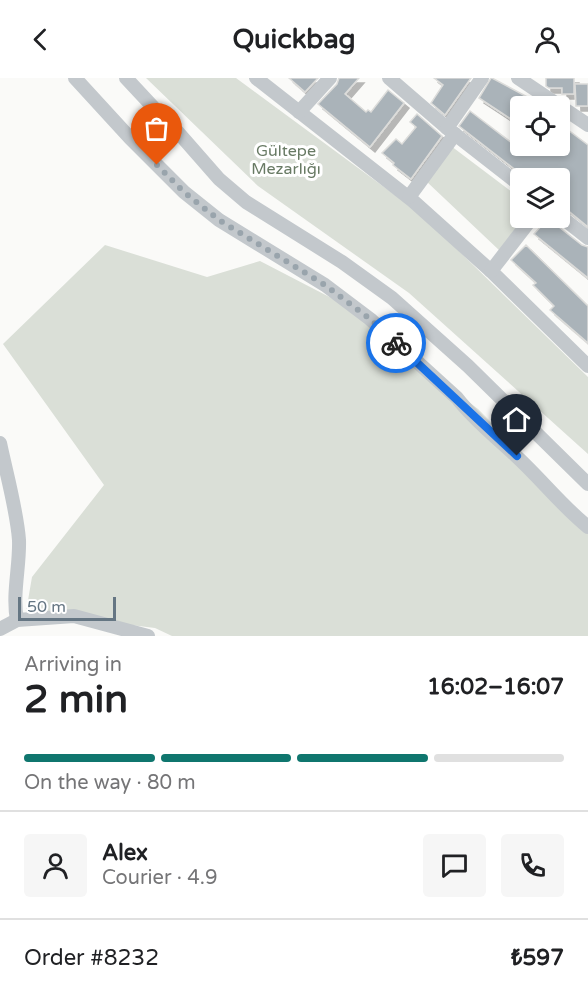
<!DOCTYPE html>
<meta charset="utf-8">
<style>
body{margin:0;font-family:"Varela Round",sans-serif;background:#f6f6f6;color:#202124;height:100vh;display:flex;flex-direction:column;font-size:22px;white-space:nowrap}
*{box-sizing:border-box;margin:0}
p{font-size:20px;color:#757577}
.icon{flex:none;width:33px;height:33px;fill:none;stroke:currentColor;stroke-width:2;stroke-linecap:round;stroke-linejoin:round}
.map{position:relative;height:558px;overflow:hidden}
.sheet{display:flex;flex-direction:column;background:#fff;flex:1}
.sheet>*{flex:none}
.tools{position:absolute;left:510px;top:18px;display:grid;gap:12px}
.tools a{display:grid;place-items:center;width:60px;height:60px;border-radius:6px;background:#fff;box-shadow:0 3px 9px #0003;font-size:30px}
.scale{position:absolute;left:18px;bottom:15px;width:98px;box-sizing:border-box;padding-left:6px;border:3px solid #657683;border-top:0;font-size:16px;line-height:21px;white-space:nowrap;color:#657683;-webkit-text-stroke:4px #fff;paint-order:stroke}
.pin{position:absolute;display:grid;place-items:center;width:51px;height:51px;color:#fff;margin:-62px -26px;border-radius:50% 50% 50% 0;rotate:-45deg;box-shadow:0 0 6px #0007}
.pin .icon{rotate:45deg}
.courier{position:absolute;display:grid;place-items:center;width:60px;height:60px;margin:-30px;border:4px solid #1a73e8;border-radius:50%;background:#fff;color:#222;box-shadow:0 2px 8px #0007}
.headline em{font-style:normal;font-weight:800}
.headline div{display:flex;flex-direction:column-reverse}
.headline{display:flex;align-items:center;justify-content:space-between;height:102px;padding:0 24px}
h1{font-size:39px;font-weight:800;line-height:45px}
.bar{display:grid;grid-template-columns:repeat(4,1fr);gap:9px 6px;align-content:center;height:72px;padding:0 24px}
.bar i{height:8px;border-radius:4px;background:#e0e0e0}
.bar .current{background:#0f766e}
.bar p{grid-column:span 4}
.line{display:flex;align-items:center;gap:15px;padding:0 24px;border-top:2px solid #e0e0e0}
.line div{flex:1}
.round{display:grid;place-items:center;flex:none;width:63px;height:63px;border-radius:6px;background:#f6f6f6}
header{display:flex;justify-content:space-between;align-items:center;height:78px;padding:0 24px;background:#fff;font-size:27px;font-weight:800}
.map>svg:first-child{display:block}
.green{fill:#dadfd7}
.building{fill:#aab3b9;stroke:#dcdcda;stroke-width:1.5;filter:url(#shadow)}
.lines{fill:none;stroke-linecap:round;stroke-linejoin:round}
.minor{stroke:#c3c8cc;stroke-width:14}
.done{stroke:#99a4ac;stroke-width:6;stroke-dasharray:0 10.8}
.route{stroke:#1a73e8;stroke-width:8}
.labels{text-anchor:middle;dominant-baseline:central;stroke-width:6;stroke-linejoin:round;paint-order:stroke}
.park-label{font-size:16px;fill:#687a64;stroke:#fff}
</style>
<header><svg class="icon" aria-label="back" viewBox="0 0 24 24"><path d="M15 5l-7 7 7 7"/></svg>Quickbag<svg class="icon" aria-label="person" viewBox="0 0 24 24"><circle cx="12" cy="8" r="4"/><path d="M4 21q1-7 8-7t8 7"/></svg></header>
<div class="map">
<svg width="588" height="558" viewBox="0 0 588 558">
<defs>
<filter id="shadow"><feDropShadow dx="5" dy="5" stdDeviation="0" flood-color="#0004"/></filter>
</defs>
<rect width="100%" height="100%" fill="#fafaf8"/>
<g class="green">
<path d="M146,0H236L422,137L588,299V376L409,215L258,108Z"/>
<path d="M451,68L520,120V140H526L500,173L426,103Z"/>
<path d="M105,167L207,199L260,183L341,225L478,331L588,442V558H172L155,550L26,534L32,499L104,407L3,266Z"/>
</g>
<g class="building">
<path d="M289,0H318L305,14Z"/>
<path d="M339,0H359L345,16L366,34L368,32L371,34L388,12L404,25L370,69L318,26L337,6Z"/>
<path d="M434,0H471L445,37L431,25L443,7Z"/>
<path d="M491,0H492L544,28H520V47L479,20Z"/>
<path d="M546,0H574V16H562V10H549L546,8Z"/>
<path d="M575,6H588V28H576Z"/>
<path d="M470,33L525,75L528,71L538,77L545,68H560V46L588,67V149L566,131L560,129V100H526L459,48Z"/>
<path d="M417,36L442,58L411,101L393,87L394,85L382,75L396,61L402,66L416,49L410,44Z"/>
<path d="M541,140H551L554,145L582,167L588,169V200L534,156L544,145Z"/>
<path d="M526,167L588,228V265L550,232L554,228L533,207L536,205L511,182Z"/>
</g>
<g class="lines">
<g class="minor">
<path d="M75,0L130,60L184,114L219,142L325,207L370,241L457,320C474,342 496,359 516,378C541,401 562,428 588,449"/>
<path d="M126,0L154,30L162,36L219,101L246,124L342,184L392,220L468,288L588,406"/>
<path d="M256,0L413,123L491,193L588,288"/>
<path d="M389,0L447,50L520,107"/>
<path d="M518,0L588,47"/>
<path d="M299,34L330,0"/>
<path d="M447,50L482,0"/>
<path d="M409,119L455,56"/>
<path d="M560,138L588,160"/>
<path d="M491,193L532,140"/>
<path d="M0,365C6,394 17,433 19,462C20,488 12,516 17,542"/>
<path d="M0,551L17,542L74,538L148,558"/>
</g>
</g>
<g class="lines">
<path class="done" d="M157,87L184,114L219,142L325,207L370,241L396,265"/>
<path class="route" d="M396,265L517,378"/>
</g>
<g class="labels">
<g class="park-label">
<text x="286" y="73">Gültepe<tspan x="286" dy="18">Mezarlığı</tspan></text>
</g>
</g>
</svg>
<div class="tools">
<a><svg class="icon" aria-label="locate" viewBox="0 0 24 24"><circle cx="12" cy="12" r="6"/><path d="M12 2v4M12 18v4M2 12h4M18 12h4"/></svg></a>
<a><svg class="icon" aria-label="layers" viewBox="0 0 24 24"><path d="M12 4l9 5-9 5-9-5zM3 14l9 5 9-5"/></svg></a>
</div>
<div class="scale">50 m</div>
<div class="pin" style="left:157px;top:87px;background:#ea580c"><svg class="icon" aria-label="bag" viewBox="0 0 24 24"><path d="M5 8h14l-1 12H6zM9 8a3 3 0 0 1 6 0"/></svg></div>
<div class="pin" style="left:517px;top:378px;background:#1f2937"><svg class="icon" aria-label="home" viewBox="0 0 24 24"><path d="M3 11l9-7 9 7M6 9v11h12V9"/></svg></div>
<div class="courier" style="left:396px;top:265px"><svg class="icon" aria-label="bike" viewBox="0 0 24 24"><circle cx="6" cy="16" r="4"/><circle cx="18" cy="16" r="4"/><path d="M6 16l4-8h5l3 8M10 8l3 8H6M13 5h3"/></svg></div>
</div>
<section class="sheet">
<div class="headline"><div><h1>2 min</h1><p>Arriving in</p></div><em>16:02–16:07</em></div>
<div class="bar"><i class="current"></i><i class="current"></i><i class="current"></i><i></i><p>On the way · 80 m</p></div>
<div class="line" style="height:108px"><a class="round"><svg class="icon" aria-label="person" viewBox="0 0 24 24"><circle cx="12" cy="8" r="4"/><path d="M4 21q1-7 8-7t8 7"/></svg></a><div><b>Alex</b><p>Courier · 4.9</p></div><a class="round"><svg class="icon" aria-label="chat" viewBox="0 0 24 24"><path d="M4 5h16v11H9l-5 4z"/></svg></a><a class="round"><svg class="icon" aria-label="phone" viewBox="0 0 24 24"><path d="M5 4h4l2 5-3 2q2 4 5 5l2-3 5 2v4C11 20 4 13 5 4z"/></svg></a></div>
<div class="line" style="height:78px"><div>Order #8232</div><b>₺597</b></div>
</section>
